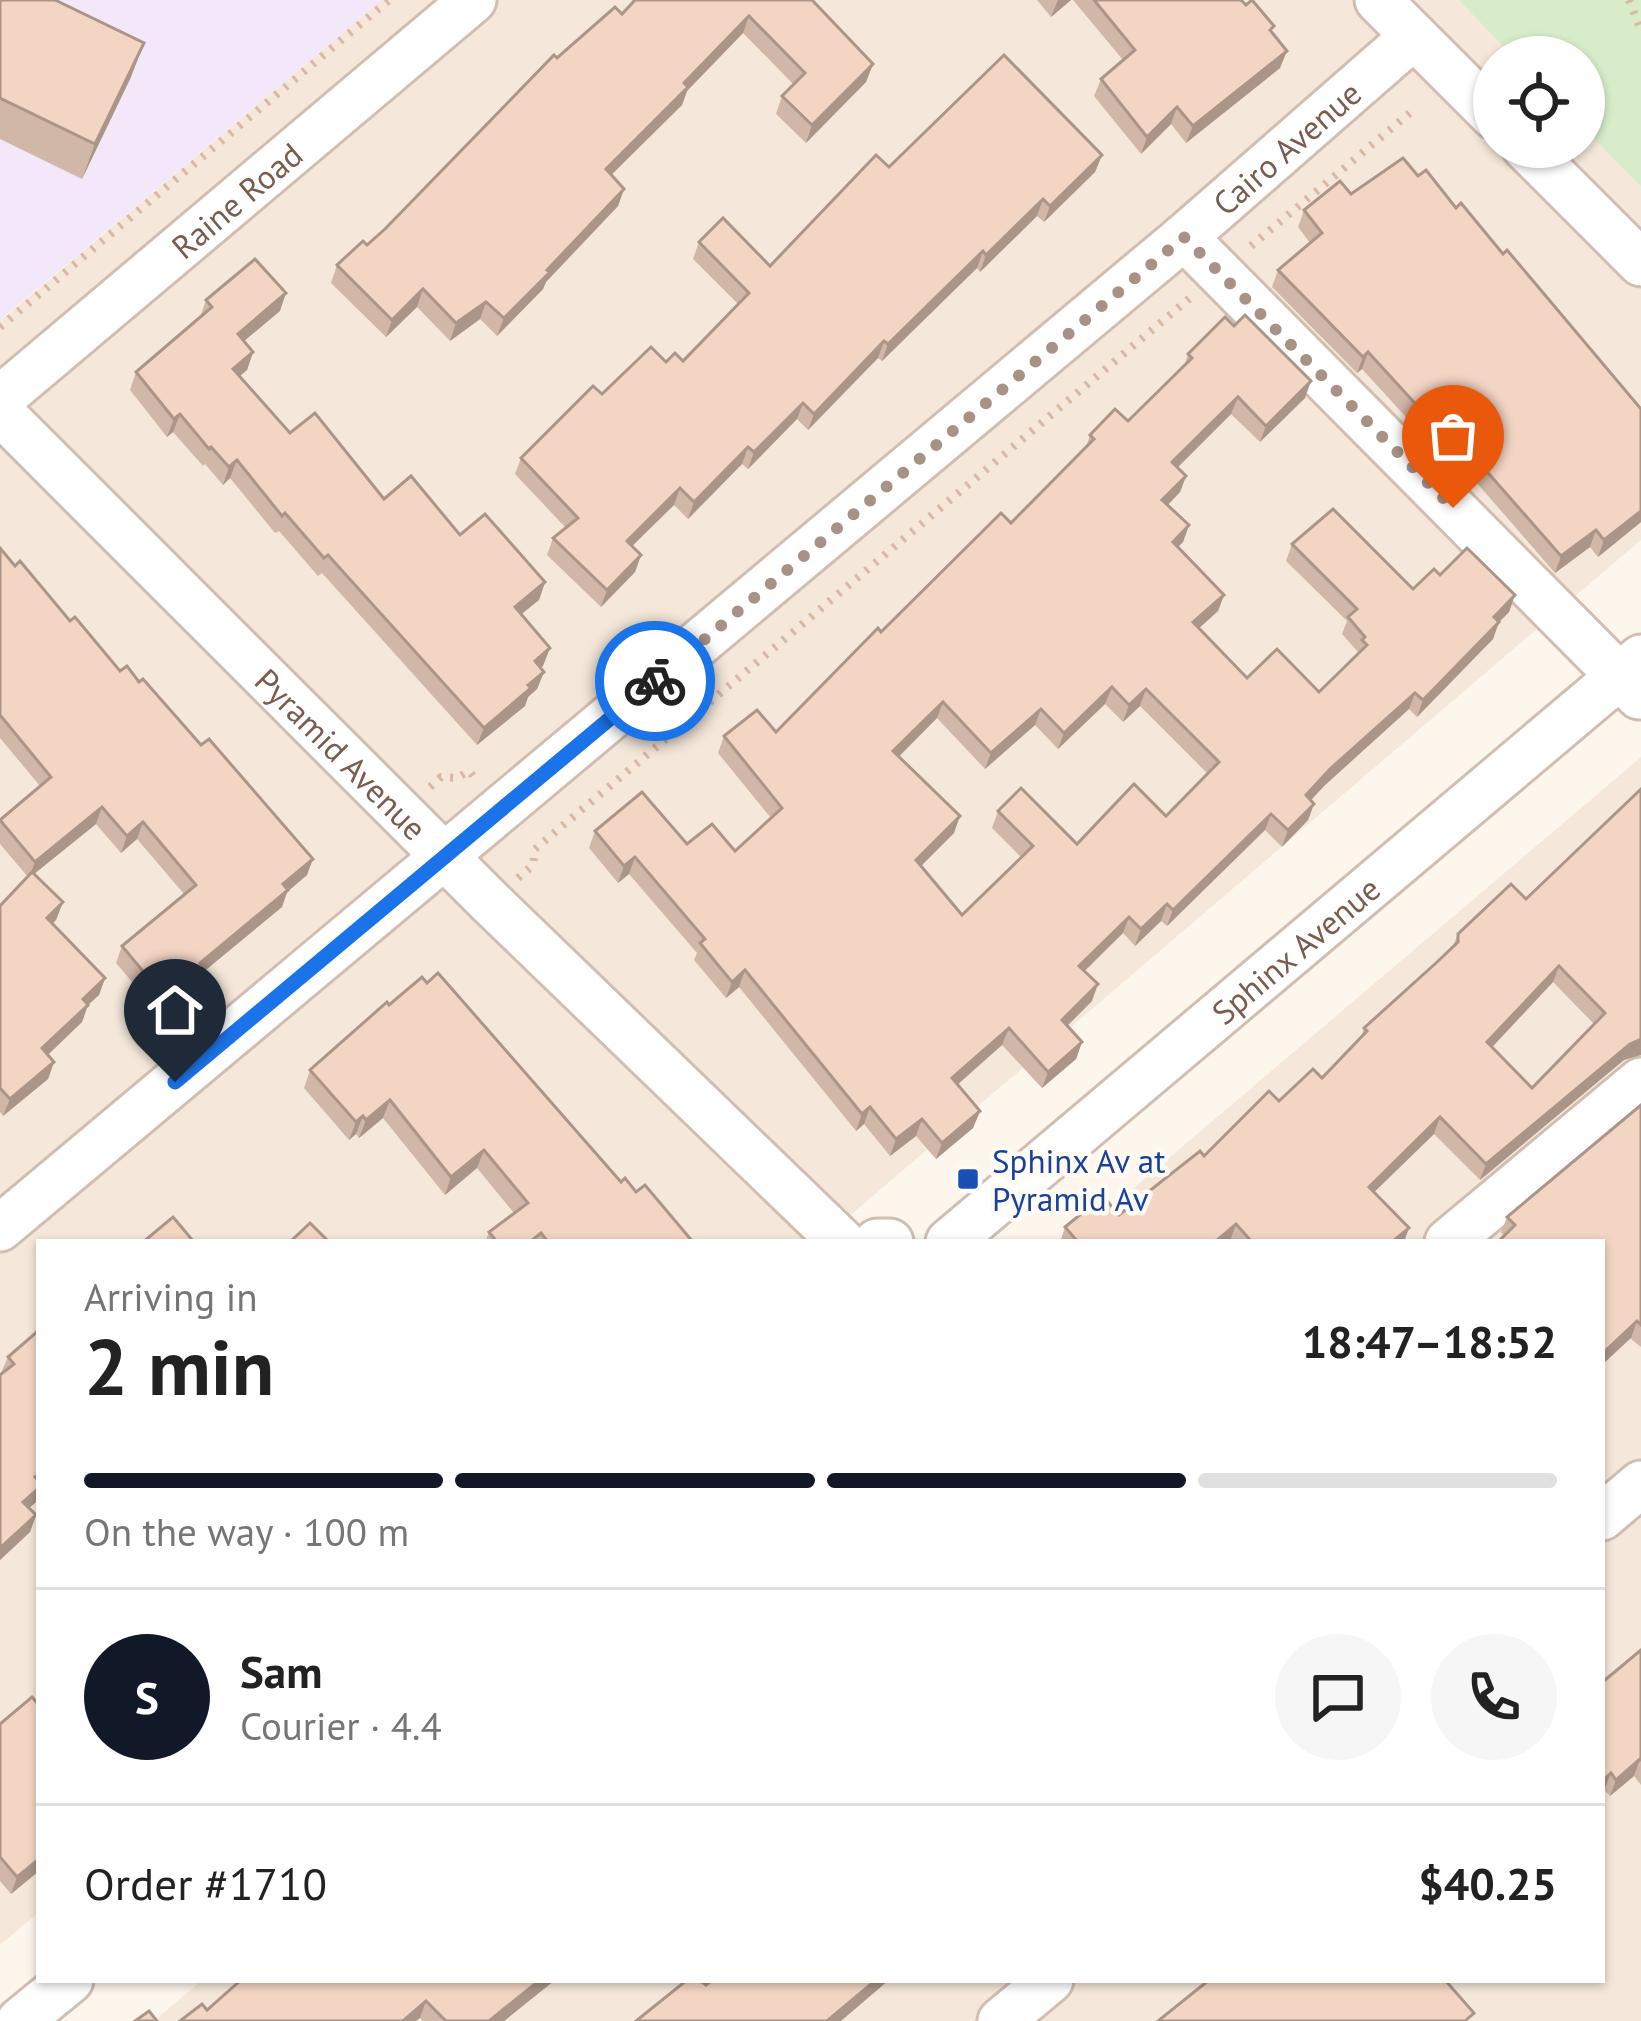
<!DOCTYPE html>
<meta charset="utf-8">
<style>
body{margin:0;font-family:"PT Sans",sans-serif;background:#f6f6f6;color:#222;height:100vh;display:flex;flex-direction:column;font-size:45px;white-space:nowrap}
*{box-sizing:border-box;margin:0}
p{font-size:39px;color:#767676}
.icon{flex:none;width:66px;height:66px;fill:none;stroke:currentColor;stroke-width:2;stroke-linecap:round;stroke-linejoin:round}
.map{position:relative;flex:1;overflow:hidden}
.panel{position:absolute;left:36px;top:1239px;width:1569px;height:744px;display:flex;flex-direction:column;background:#fff;border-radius:0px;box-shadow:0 3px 9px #0004}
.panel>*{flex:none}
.fabs{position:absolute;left:1473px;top:36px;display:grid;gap:24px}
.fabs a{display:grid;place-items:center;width:132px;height:132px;border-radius:50%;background:#fff;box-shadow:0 3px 9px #0004;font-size:60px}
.pin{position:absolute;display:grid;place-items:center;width:102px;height:102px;color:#fff;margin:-123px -51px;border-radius:50% 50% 50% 0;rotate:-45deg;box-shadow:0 0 12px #0007}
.pin .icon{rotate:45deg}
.courier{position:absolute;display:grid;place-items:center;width:120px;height:120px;margin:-60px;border:9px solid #1a73e8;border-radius:50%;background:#fff;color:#222;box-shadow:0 3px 15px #0007}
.head em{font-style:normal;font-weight:800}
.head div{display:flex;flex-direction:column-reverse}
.head{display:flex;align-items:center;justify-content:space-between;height:204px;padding:0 48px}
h1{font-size:78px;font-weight:800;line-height:90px}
.bar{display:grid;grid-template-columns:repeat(4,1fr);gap:18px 12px;align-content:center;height:144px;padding:0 48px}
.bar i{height:15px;border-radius:9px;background:#e0e0e0}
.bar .current{background:#111827}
.bar p{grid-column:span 4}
.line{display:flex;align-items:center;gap:30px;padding:0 48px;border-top:3px solid #e0e0e0}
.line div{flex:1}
.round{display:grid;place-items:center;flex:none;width:126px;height:126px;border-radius:63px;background:#f6f6f6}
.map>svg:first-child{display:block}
.residential{fill:#f5e8da}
.education{fill:#f3e8fa}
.green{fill:#d8ecc9}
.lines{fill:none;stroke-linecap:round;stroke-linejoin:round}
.minor-casing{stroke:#d1beb0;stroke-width:51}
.path{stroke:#d9b8a5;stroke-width:8;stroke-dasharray:3 9;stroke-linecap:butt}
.minor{stroke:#fff;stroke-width:45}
.wall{fill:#d1b7a8;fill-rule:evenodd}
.shaded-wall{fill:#aa9588}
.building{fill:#f3d5c3;stroke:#aa9588;stroke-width:3;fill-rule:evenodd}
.done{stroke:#a89285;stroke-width:12;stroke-dasharray:0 21.6}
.route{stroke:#1a73e8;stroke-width:15}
.transit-dot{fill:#1a4fb4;stroke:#fffaf3;stroke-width:4.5}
.labels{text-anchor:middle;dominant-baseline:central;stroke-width:9;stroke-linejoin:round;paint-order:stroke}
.street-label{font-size:33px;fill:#7a5c4d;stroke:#fffaf3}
.transit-label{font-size:33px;fill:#164399;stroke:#fffaf3;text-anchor:start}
</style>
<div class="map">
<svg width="1641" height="2021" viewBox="0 0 1641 2021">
<rect width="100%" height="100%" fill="#fdf6ec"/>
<g class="residential">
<path d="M382,0H1458L1514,57H1494V147H1584V128L1641,187V540L819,1242H39V1912L0,1945V321Z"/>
<path d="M1641,757V2021H154L202,1980H1602V1242H1070Z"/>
</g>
<path class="education" d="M0,0H382L0,320Z"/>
<path class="green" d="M1458,0H1641V187L1584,128V57H1514Z"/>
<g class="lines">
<g class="minor-casing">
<g id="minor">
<path d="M1378,0L1494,116"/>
<path d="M1525,147L1641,263"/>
<path d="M1184,237L1639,696"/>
<path id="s1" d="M0,399L473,0"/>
<path id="s2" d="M0,412L490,902L842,1242"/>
<path id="s3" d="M0,1228L1184,237L1414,36"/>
<path d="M877,1242H890"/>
<path id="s4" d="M949,1242L1641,658"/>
<path d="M1448,1242L1641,1081"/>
<path d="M1602,1517L1641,1484"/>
<path d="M20,2021L70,1980"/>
<path d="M1001,2021L1050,1980"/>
</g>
</g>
<g class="path">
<path d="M1629,0L1641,31"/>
<path d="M1251,246L1411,112"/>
<path d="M0,327L389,0"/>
<path d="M430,787L441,777L457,778L469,771L476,780"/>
<path d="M518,878L533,865L535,849L1190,298"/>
</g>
<use href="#minor" class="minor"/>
</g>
<g class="wall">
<path d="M0,0L131,77L82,179L0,139Z"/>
<path d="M812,0L873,64L866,82L806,143L776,114L782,96L794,85L743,33L687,91L682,105L611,175L624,189L618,206L546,282L543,289L497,336L480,319L450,341L417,307L386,337L331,283L337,265L367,245L385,229L557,58L622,14Z"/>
<path d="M1037,0H1071L1051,17Z"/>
<path d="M1073,0H1241L1272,32L1280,68L1186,143L1171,124L1141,154L1094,96L1101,79L1123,60Z"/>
<path d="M1102,155L1095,172L1044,222L1037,216L980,272L977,268L882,361L878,358L808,430L797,419L748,469L742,464L688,519L674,505L632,546L641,555L635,572L601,607L547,555L553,538L566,528L515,474L521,458L602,394L666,362L683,361L738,304L693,259L699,242L770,266L889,167Z"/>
<path d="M1418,176L1456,208L1503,254L1641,409V522L1598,557L1590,547L1555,573L1476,482L1470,487L1362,369L1357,373L1272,287L1278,270L1310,243L1298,227L1304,210L1351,194Z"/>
<path d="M206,300L280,311L244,341L253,352L247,370L239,376L290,433L384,499L460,535L545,582L539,600L521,614L550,648L541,668L544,672L537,689L528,697L525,706L477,745L322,573L318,576L279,531L275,533L230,478L223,485L205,464L203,466L173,432L167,437L130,390L136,372L200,317Z"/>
<path d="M1188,354L1305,398L1260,442L1231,414L1177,468L1186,476L1180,492L1168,505L1189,525L1183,542L1178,547L1224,595L1218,611L1199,628L1247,678L1319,692L1356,656L1358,652L1342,634L1347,621L1286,561L1292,544L1413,589L1440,575L1515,595L1509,612L1499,622L1493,639L1417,717L1409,709L1324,786L1311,800L1314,804L1308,820L1282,847L1265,830L1167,926L1161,921L1135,946L1123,933L1085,971L1092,1001L1067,1026L1082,1042L1076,1059L1042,1088L1002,1045L957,1084L980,1111L973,1128L936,1159L916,1136L890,1156L864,1124L856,1131L739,987L726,998L694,960L697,953L629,874L618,883L589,848L595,831L735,851L771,818L718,753L724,736L776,732L881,632L1011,523L1086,447L1090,435L1128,421L1184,366ZM1105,704L1123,722L1140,706L1208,774L1166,816L1077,844L998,811L992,828L1021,857L962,915L921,866L954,833L899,757L937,718L985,769L1035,725L1058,749Z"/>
<path d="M0,548L15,566L120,671L307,875L287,892L282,907L202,973L198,984L160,1015L116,963L122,946L184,894L137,839L121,853L96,824L34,874L63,902L56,920L53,923L105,978L99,995L88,1005L82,1022L48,1055L54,1062L48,1079L3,1116L0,1112V906L28,877L0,844V819L40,786L0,738Z"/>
<path d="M1511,884L1638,1054L1624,1060L1480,1180L1434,1134L1374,1192L1404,1242H1060L1065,1227L1119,1215L1279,1101L1322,1078L1361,1038L1364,1028L1436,963L1453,946L1458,934ZM1553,982L1594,1024L1532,1088L1492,1047Z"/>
<path d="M310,1070L621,1182L636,1192L693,1242H485L489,1232L514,1213L477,1168L445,1195L383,1118L359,1138L356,1134L349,1140L304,1088Z"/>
<path d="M1641,1105V1347L1501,1233L1507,1217Z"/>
<path d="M39,1330V1495L36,1502L29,1508L36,1515L30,1532L0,1560V1375L8,1357Z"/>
<path d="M1641,1650V1785L1634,1776L1610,1796L1604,1790L1602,1792V1676L1605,1680Z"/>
<path d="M0,1724L39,1871L11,1894L0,1881Z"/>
<path d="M241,1980H555L504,2021H423L420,2018L416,2021H180L207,2010Z"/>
</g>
<g class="shaded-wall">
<path d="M1058,0H1071L1051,17Z"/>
<path d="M749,16L743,33L687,91L682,105L599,187L606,169L684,83Z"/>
<path d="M144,43L131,77L82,179L95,144Z"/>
<path d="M1287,51L1280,68L1186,143L1193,126Z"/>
<path d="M873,64L866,82L806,143L812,125Z"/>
<path d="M1177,107L1171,124L1141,154L1147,137Z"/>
<path d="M1102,155L1095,172L1044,222L1050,206Z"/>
<path d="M624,189L618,206L546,282L543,289L497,336L504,318Z"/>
<path d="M1043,199L1037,216L980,272L986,255Z"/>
<path d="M983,251L977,268L882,361L888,344Z"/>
<path d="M423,289L417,307L386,337L392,320Z"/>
<path d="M286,293L280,311L231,352L238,334Z"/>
<path d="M486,302L480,319L450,341L456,323Z"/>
<path d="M884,341L878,358L808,430L814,414Z"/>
<path d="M253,352L247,370L227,387L233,369Z"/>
<path d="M1368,352L1362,369L1357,373L1363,357Z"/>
<path d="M1311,381L1305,398L1260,442L1266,426Z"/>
<path d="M1238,397L1231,414L1166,479L1172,462Z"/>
<path d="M803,403L797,419L748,469L754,452Z"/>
<path d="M180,414L173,432L167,437L174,419Z"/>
<path d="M748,447L742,464L688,519L694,502Z"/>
<path d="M237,460L230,478L223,485L229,467Z"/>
<path d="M1482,466L1476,482L1470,487L1476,470Z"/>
<path d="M1186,476L1180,492L1156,517L1162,500Z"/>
<path d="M680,488L674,505L621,557L627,541Z"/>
<path d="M1641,511V522L1598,557L1604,540Z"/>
<path d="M1189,525L1183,542L1167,558L1173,542Z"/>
<path d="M1596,530L1590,547L1555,573L1561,556Z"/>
<path d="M641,555L635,572L601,607L607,590Z"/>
<path d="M545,582L539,600L508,625L515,607Z"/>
<path d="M1224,595L1218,611L1187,639L1193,622Z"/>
<path d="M1515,595L1509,612L1488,633L1494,617Z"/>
<path d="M1499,622L1493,639L1417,717L1423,700Z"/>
<path d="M550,648L543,666L529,679L535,661Z"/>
<path d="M544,672L537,689L528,697L525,706L477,745L484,728Z"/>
<path d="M1112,687L1105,704L1058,749L1064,733Z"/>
<path d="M1146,689L1140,706L1123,722L1129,705Z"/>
<path d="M1415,693L1409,709L1324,786L1300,812L1306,795L1330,769Z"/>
<path d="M943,702L937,718L887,768L893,751Z"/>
<path d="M1041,709L1035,725L985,769L991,753Z"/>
<path d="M1314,804L1308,820L1282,847L1288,830Z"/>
<path d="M102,807L96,824L29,878L35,862Z"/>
<path d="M1271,814L1265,830L1167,926L1173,910Z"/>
<path d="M960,816L954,833L910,877L916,860Z"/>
<path d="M143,822L137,839L121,853L127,836Z"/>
<path d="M635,857L629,874L618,883L624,866Z"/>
<path d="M313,859L307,875L287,892L282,907L202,973L198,984L160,1015L166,999L200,963L283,884Z"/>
<path d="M63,902L56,920L41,935L47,918Z"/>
<path d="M1167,904L1161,921L1135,946L1141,929Z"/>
<path d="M1129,917L1123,933L1073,982L1079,966Z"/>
<path d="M1559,966L1553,982L1481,1059L1487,1042Z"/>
<path d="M745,970L739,987L726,998L732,982Z"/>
<path d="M105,978L99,995L88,1005L82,1022L36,1066L42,1048L83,999Z"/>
<path d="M1098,984L1092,1001L1056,1037L1062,1020Z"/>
<path d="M1009,1028L1002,1045L946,1095L952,1078Z"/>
<path d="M1641,1039V1055L1624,1060L1480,1180L1486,1164L1630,1044Z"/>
<path d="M1082,1042L1076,1059L1042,1088L1048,1072Z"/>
<path d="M54,1062L48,1079L3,1116L10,1099Z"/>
<path d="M390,1100L383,1118L359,1138L366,1120Z"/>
<path d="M870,1107L864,1124L856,1131L862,1114Z"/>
<path d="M980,1111L973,1128L936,1159L942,1143Z"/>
<path d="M363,1116L356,1134L349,1140L356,1122Z"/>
<path d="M1440,1117L1434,1134L1363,1203L1369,1187Z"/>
<path d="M922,1119L916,1136L890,1156L896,1139Z"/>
<path d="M484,1150L477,1168L445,1195L451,1177Z"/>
<path d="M1236,1224L1230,1241L1215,1242Z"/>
<path d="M1409,1228L1404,1242H1392Z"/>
<path d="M1637,1321L1631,1338L1602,1365V1354Z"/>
<path d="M39,1488L36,1502L17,1519L23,1502Z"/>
<path d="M36,1515L30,1532L0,1560V1548Z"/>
<path d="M1640,1759L1634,1776L1610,1796L1616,1780Z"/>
<path d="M1611,1773L1604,1790L1602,1792V1781Z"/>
<path d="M39,1859V1871L11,1894L17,1877Z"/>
<path d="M540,1980H555L504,2021H490Z"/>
<path d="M876,1980H889L841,2021H827Z"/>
<path d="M426,2001L420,2018L416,2021H403Z"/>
</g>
<g class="building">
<path d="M0,0H55L144,43L95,144L0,98Z"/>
<path d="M635,0H812L873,64L812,125L782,96L805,73L749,16L684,83L688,87L606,169L624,189L547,270L550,272L504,318L486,302L456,323L423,289L392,320L337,265L363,241L367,245L385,229L554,55L557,58L615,7L622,14Z"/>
<path d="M1094,0H1241L1246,5L1252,0L1274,26L1270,30L1287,51L1193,126L1177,107L1147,137L1101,79L1135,50Z"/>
<path d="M1004,55L1102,155L1050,206L1043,199L986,255L983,251L888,344L884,341L814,414L803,403L754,452L748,447L694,502L680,488L627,541L641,555L607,590L553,538L578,518L521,458L593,386L602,394L651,347L666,362L675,353L683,361L749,293L699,242L723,218L770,266L876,155L889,167Z"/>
<path d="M1403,158L1418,176L1426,170L1456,208L1461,203L1503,254L1507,250L1641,409V511L1604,540L1596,530L1561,556L1482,466L1476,470L1368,352L1363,357L1278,270L1322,233L1304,210L1340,181L1351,194Z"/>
<path d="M255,259L286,293L238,334L253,352L233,369L290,433L315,413L384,499L411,476L460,535L485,514L545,582L515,607L550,648L535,661L544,672L528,685L531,688L484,728L328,555L324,558L285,513L282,516L237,460L229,467L211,447L209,449L180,414L174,419L136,372L212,307L206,300Z"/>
<path d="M1245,315L1311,381L1266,426L1238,397L1172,462L1186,476L1162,500L1189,525L1173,542L1224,595L1193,622L1247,678L1277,649L1319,692L1367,645L1362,640L1365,637L1348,617L1357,609L1292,544L1333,509L1413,589L1434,569L1440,575L1467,548L1515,595L1494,617L1499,622L1423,700L1415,693L1330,769L1306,795L1314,804L1288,830L1271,814L1173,910L1167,904L1141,929L1129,917L1079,966L1098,984L1062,1020L1082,1042L1048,1072L1009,1028L952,1078L980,1111L942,1143L922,1119L896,1139L870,1107L862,1114L745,970L732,982L700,943L705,939L635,857L624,866L595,831L642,792L687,844L712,824L735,851L782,808L724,736L757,710L776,732L878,628L881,632L1001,513L1011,523L1094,439L1090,435L1115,409L1128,421L1192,358L1188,354L1225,317L1234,326ZM1112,687L1129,705L1146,689L1219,762L1166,816L1134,784L1077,844L1021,788L998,811L1033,846L962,915L916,860L960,816L893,751L943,702L991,753L1041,709L1064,733Z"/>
<path d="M0,548L15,566L20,561L70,621L75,617L120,671L127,666L139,682L143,679L201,745L209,739L313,859L283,884L288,890L200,963L204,967L166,999L122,946L196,885L143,822L127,836L102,807L35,862L0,820L51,777L0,715Z"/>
<path d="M1641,789V1039L1630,1044L1486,1164L1440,1117L1369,1187L1409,1228L1392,1242H1252L1236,1224L1215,1242H1078L1065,1227L1103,1196L1119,1215L1200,1151L1204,1156L1269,1091L1279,1101L1313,1069L1322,1078L1367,1031L1364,1028L1436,963L1458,942V934L1511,884L1526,899ZM1559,966L1605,1013L1532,1088L1487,1042Z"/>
<path d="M32,872L63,902L47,918L105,978L83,999L88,1005L42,1048L54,1062L10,1099L0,1088V906Z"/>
<path d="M438,973L621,1182L625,1178L636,1192L645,1185L693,1242H548L541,1233L530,1242H497L489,1232L528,1203L484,1150L451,1177L390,1100L366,1120L363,1116L356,1122L310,1070L387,1002L389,1005L422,977L427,983Z"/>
<path d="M1641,1105V1325L1637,1321L1602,1354V1242H1498L1515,1225L1507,1217Z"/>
<path d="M173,1217L194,1242H143Z"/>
<path d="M310,1223L329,1242H290Z"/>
<path d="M39,1330V1474L35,1477L39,1481V1488L23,1502L36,1515L0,1548V1375L14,1364L8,1357Z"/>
<path d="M1641,1650V1761L1640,1759L1616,1780L1611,1773L1602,1781V1676L1605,1680Z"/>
<path d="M32,1697L39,1705V1859L17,1877L0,1857V1724Z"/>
<path d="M241,1980H540L490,2020L491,2021H446L426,2001L403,2021H180L202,2004L207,2010Z"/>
<path d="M687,1980H699L706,1985L712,1980H876L827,2021H636Z"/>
<path d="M1209,1980H1445L1474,2013L1465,2021H1158Z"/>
<path d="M149,2011L157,2021H135Z"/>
</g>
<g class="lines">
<path class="done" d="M655,681L1184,237L1453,508"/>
<path class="route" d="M175,1082L655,681"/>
</g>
<rect class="transit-dot" x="956" y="1167" width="24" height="24" rx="6"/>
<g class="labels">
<g class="street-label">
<text stroke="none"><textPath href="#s3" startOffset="1680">Cairo Avenue</textPath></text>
<text stroke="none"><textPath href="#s1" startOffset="309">Raine Road</textPath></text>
<text stroke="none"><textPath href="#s2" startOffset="483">Pyramid Avenue</textPath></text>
<text stroke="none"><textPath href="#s4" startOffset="453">Sphinx Avenue</textPath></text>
</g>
<g class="transit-label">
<text x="992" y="1160">Sphinx Av at<tspan x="992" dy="38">Pyramid Av</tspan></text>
</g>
</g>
</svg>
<div class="fabs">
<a><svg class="icon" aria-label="locate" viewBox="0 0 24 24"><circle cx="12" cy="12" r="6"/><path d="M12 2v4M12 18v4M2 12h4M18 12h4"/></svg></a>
</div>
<div class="pin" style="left:1453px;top:508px;background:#ea580c"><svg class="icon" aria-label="bag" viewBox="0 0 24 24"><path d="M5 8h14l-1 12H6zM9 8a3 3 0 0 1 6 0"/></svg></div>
<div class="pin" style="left:175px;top:1082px;background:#1f2937"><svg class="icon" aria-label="home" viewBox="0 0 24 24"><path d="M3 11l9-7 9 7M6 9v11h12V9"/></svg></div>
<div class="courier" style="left:655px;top:681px"><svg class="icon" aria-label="bike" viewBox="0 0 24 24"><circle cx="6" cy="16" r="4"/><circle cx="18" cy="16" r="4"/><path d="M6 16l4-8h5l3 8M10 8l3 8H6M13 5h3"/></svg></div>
<section class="panel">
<div class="head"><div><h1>2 min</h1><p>Arriving in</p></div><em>18:47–18:52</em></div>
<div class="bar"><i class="current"></i><i class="current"></i><i class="current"></i><i></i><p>On the way · 100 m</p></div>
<div class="line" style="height:216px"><b class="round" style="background:#111827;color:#fff">S</b><div><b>Sam</b><p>Courier · 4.4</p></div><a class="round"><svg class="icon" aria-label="chat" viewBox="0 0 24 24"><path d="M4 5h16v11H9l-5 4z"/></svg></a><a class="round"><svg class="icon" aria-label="phone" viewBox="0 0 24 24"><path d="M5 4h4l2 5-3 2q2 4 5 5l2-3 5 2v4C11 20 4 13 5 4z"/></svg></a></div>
<div class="line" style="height:156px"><div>Order #1710</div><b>$40.25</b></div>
</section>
</div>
